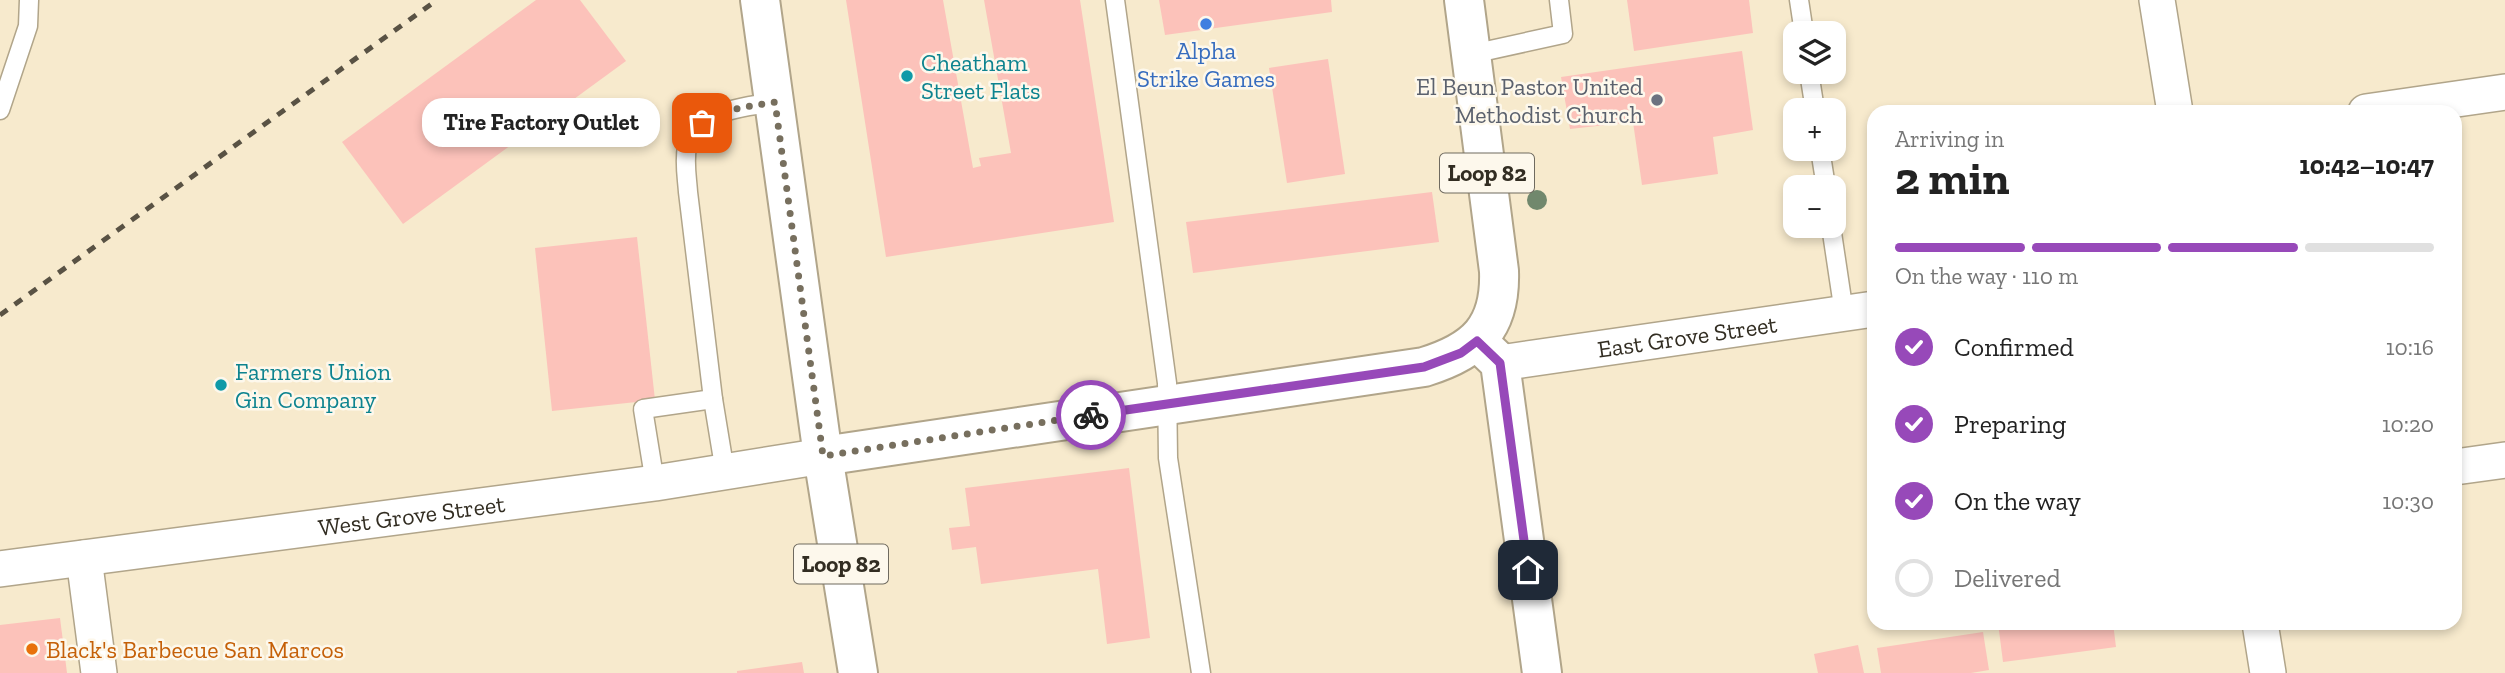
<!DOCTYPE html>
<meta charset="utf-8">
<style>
body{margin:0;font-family:"Zilla Slab",serif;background:#f2f2f2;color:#222;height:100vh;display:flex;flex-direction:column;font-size:26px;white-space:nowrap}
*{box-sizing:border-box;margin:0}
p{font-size:23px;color:#767676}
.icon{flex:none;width:38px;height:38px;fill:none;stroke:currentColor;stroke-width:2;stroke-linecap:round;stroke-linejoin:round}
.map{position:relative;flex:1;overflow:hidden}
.panel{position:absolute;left:1867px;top:105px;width:595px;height:525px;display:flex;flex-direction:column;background:#fff;border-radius:21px;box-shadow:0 4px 10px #0003}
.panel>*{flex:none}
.buttons{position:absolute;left:1783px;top:21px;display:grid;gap:14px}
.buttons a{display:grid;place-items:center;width:63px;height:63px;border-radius:14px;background:#fff;box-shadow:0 4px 10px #0003;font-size:35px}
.pin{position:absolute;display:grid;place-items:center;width:60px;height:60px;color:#fff;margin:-30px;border-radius:14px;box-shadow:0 4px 10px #0006}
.courier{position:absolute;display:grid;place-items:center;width:70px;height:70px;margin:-35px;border:5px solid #9749b9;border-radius:50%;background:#fff;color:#222;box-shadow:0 2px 9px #0007}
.bubble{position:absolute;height:49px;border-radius:21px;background:#fff;box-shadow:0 4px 10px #0003;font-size:23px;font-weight:800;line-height:49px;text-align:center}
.summary em{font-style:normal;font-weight:800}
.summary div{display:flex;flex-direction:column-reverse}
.summary{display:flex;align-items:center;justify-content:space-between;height:119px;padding:0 28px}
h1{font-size:46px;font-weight:800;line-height:52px}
.bar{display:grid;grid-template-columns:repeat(4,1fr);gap:10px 7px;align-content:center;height:84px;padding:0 28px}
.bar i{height:9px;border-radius:5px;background:#e0e0e0}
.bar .active{background:#9749b9}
.bar p{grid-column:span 4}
ol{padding:0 28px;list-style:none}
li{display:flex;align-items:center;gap:21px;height:77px}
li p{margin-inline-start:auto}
li .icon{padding:7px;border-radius:50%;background:#9749b9;color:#fff;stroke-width:4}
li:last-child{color:#767676}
li i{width:38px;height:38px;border:4px solid #e0e0e0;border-radius:50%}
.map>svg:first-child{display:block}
.building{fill:#fcc2ba}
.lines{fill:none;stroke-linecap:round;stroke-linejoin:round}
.lane-casing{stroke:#b1a58a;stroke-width:21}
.street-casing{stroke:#b1a58a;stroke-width:38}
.secondary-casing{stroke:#b1a58a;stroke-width:42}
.primary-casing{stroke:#b1a58a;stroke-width:42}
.lane{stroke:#fff;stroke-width:18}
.street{stroke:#fff;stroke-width:35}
.secondary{stroke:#fff;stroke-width:38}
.primary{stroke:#fff;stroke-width:38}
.rail{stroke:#595244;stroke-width:5;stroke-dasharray:9 9;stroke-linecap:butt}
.tree{fill:#71886d}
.done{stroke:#776f5e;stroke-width:7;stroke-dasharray:0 12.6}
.route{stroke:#9749b9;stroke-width:9}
.shop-dot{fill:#3f7fe0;stroke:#fdf8ec;stroke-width:2.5}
.culture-dot{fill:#0f9aa8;stroke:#fdf8ec;stroke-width:2.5}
.worship-dot{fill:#6b7280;stroke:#fdf8ec;stroke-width:2.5}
.food-dot{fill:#e8710a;stroke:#fdf8ec;stroke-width:2.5}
.labels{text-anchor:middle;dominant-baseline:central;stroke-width:5;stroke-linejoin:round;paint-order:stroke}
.shield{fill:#fdf8ec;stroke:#6f6a5f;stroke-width:2}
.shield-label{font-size:23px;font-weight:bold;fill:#322d22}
.shop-label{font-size:24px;fill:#366cbe;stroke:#fdf8ec}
.culture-label{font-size:24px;fill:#0d838f;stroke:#fdf8ec;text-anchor:start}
.worship-label{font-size:24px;fill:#5b616d;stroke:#fdf8ec;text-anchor:end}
.street-label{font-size:24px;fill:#322d22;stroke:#fdf8ec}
.food-label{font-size:24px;fill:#c56008;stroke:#fdf8ec;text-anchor:start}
</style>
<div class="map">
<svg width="2505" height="673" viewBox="0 0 2505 673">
<rect width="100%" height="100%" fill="#f7eacd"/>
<g class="building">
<path d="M536,0H580L626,61L403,224L342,142Z"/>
<path d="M846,0H943L973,168L981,166L979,158L1011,153L984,0H1080L1114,222L886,257Z"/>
<path d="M1159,0H1331L1332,12L1165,35Z"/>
<path d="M1627,0H1749L1753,33L1634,51Z"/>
<path d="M1742,51L1753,130L1713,137L1718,174L1642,185L1633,122L1570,129L1561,77Z"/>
<path d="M1328,59L1345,174L1287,183L1269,68Z"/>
<path d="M1432,192L1439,242L1193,273L1186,222Z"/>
<path d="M637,237L655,400L552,411L535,248Z"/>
<path d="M1129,468L1150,638L1107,644L1098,569L981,584L976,547L952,550L949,528L970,526L965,488Z"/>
<path d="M60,618L67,673H0V625Z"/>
<path d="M1998,623H2113L2116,647L2003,662Z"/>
<path d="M1983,632L1989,670L1971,673H1881L1877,648Z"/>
<path d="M1858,645L1864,673H1818L1814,654Z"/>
<path d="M802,662L804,673H737V671Z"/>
</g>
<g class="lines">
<g class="lane-casing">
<g id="lane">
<path d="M1115,0L1167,383L1168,458L1201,673"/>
<path d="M1799,0L1804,33"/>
<path d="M1472,54L1563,34L1559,0"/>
<path d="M1809,72L1815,110"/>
<path d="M0,110L28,26L29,0"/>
<path d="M1820,149L1826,187"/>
<path d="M1831,226L1844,313"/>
<path d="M725,472L713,399L688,192C687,177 684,162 687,147C695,110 745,107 775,102"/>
<path d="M655,483L643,409L713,399"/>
</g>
</g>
<g class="street-casing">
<g id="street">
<path d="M2157,0L2175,112"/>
<path d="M2366,112L2505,92"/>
<path id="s1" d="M1500,363L1874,309"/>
<path d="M2455,467L2505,460"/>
<path d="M84,558L99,673"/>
<path id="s2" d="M0,569L655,483L823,456"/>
<path d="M2260,623L2268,673"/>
</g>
</g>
<g class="secondary-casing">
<path id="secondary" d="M1477,341L1500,363L1542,673"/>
</g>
<g class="primary-casing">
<g id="primary">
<path d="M760,0L823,456L858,673"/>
<path d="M823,456L1424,367C1476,351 1501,328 1499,271L1464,0"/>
</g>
</g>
<use href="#lane" class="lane"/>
<use href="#street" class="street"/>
<use href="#secondary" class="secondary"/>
<use href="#primary" class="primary"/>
<path class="rail" d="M0,315L437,0"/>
</g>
<circle class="tree" cx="1537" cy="200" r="10"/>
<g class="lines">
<path class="done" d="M702,123L739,108L775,102L823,456L1091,415"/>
<path class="route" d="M1091,415L1424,367L1461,353L1477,341L1500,363L1528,570"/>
</g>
<circle class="shop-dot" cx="1206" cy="24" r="7"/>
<g class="culture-dot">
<circle cx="907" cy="76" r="7"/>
<circle cx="221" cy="385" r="7"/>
</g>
<circle class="worship-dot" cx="1657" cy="100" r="7"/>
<circle class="food-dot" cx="32" cy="649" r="7"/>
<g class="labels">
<g class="shield">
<rect x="1440" y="153.5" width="94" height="39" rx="5"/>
<rect x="794" y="544.5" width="94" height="39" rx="5"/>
</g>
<g class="shield-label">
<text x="1487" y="173">Loop 82</text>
<text x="841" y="564">Loop 82</text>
</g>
<g class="shop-label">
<text x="1206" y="50">Alpha<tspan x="1206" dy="28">Strike Games</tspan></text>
</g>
<g class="culture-label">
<text x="921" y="62">Cheatham<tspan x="921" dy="28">Street Flats</tspan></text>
<text x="235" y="371">Farmers Union<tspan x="235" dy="28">Gin Company</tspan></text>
</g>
<g class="worship-label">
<text x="1643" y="86">El Beun Pastor United<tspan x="1643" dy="28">Methodist Church</tspan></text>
</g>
<g class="street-label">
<text stroke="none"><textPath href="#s1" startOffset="189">East Grove Street</textPath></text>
<text stroke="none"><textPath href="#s2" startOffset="415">West Grove Street</textPath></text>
</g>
<g class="food-label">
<text x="46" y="649">Black's Barbecue San Marcos</text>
</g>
</g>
</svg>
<div class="buttons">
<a><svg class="icon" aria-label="layers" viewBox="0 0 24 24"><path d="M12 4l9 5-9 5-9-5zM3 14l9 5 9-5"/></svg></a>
<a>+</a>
<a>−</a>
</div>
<div class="pin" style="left:702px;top:123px;background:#ea580c"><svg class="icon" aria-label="bag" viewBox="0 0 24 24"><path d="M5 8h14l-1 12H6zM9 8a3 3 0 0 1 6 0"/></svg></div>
<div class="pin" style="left:1528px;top:570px;background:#1f2937"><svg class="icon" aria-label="home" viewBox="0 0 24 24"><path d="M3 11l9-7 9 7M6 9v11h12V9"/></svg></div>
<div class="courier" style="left:1091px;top:415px"><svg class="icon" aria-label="bike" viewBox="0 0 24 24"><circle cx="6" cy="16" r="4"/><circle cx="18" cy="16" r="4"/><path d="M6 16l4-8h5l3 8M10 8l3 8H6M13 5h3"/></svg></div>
<div class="bubble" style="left:422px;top:98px;width:238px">Tire Factory Outlet</div>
<section class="panel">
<div class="summary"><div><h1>2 min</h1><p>Arriving in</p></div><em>10:42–10:47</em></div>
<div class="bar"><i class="active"></i><i class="active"></i><i class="active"></i><i></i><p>On the way · 110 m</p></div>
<ol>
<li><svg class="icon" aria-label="check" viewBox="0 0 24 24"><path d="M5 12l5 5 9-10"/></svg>Confirmed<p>10:16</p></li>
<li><svg class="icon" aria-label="check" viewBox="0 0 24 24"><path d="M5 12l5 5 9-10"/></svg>Preparing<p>10:20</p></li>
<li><svg class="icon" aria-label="check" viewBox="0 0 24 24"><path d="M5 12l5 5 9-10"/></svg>On the way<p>10:30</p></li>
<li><i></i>Delivered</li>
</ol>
</section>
</div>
